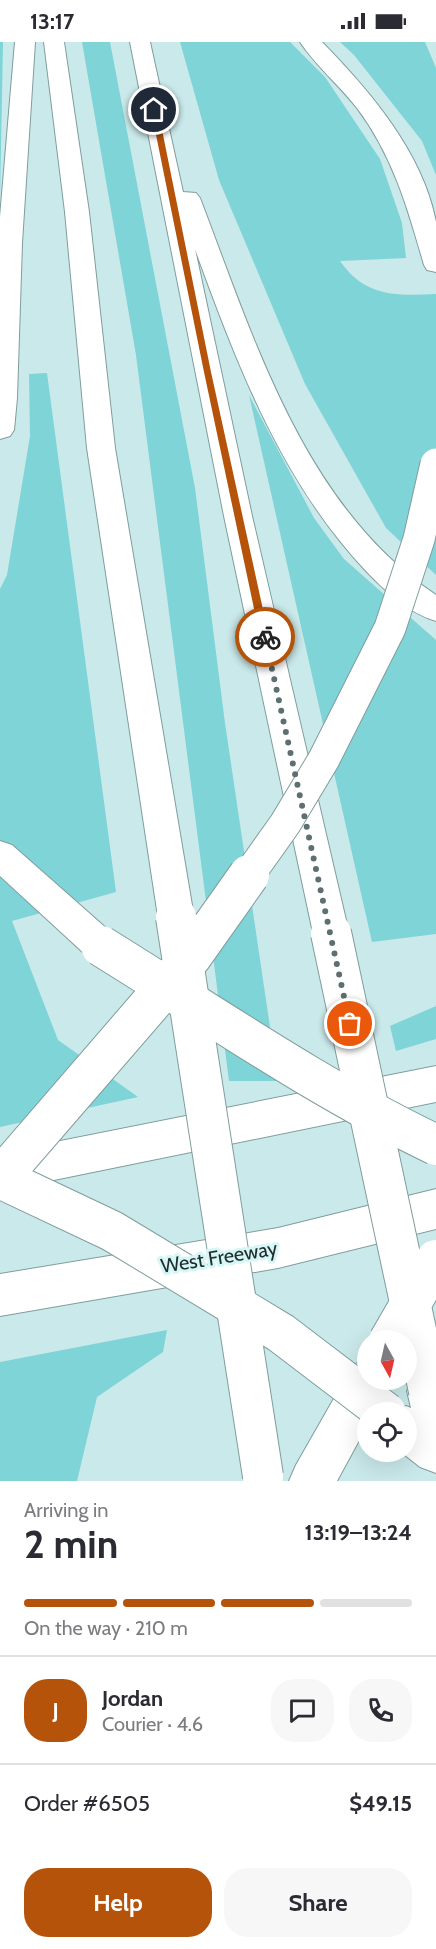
<!DOCTYPE html>
<meta charset="utf-8">
<style>
body{margin:0;font-family:Cabin,sans-serif;background:#f7f7f7;color:#2b2b33;height:100vh;display:flex;flex-direction:column;font-size:22px;white-space:nowrap}
*{box-sizing:border-box;margin:0}
p{font-size:20px;color:#7c7c81}
.icon{flex:none;width:33px;height:33px;fill:none;stroke:currentColor;stroke-width:2;stroke-linecap:round;stroke-linejoin:round}
.map{position:relative;height:1439px;overflow:hidden}
.drawer{display:flex;flex-direction:column;background:#fff;flex:1}
.drawer>*{flex:none}
.needle{width:39px;rotate:172deg}
.tools{position:absolute;left:357px;top:1288px;display:grid;gap:12px}
.tools a{display:grid;place-items:center;width:60px;height:60px;border-radius:50%;background:#fff;box-shadow:0 6px 24px #0002;font-size:30px}
.pin{position:absolute;display:grid;place-items:center;width:51px;height:51px;color:#fff;margin:-26px;border:3px solid #fff;border-radius:50%;box-shadow:0 2px 6px #0007}
.courier{position:absolute;display:grid;place-items:center;width:60px;height:60px;margin:-30px;border:4px solid #b45309;border-radius:50%;background:#fff;color:#222;box-shadow:0 2px 8px #0007}
.overview em{font-style:normal;font-weight:700}
.overview div{display:flex;flex-direction:column-reverse}
.overview{display:flex;align-items:center;justify-content:space-between;height:102px;padding:0 24px}
h1{font-size:39px;font-weight:700;line-height:45px}
.bar{display:grid;grid-template-columns:repeat(4,1fr);gap:9px 6px;align-content:center;height:72px;padding:0 24px}
.bar i{height:8px;border-radius:4px;background:#e1e1e2}
.bar .selected{background:#b45309}
.bar p{grid-column:span 4}
.line{display:flex;align-items:center;gap:15px;padding:0 24px;border-top:2px solid #e1e1e2}
.line div{flex:1}
.round{display:grid;place-items:center;flex:none;width:63px;height:63px;border-radius:24px;background:#f7f7f7}
.action{display:flex;gap:12px;margin-top:auto;padding:12px 24px}
.action a{flex:1;height:69px;border-radius:24px;background:#b45309;color:#fff;font-size:24px;font-weight:700;line-height:69px;text-align:center}
.action a+a{background:#f7f7f7;color:#2b2b33}
.status{display:flex;justify-content:space-between;align-items:center;height:42px;padding:0 30px;background:#fff;direction:ltr}
.status svg{height:16px;fill:currentColor}
.map>svg:first-child{display:block}
.green{fill:#7ed4d7}
.lines{fill:none;stroke-linecap:round;stroke-linejoin:round}
.highway-casing{stroke:#809d9d;stroke-width:2}
.highway{fill:#fff;fill-rule:evenodd}
.highway-bridge-far1-casing{stroke:#809d9d;stroke-width:33;stroke-linecap:butt}
.highway-bridge-casing{stroke:#809d9d;stroke-width:42;stroke-linecap:butt}
.highway-bridge-far1{stroke:#fff;stroke-width:31}
.highway-bridge{stroke:#fff;stroke-width:40}
.route{fill:#b45309}
.done{stroke:#5d6f70;stroke-width:6;stroke-dasharray:0 10.8}
.labels{text-anchor:middle;dominant-baseline:central;stroke-width:6;stroke-linejoin:round;paint-order:stroke}
.near-street-label{font-size:20px;fill:#222e2e;stroke:#d7f7f7}
</style>
<div class="status"><b>13:17</b><svg viewBox="0 0 49 12"><path d="M0 12V9h3v3zM5 12V6h3v6zM10 12V3h3v9zM15 12V0h3v12zM26 1h20v11H26zM47 4h2v5h-2z"/></svg></div>
<div class="map">
<svg width="436" height="1439" viewBox="0 0 436 1439">
<rect width="100%" height="100%" fill="#cae9ea"/>
<g class="green">
<path d="M0,0H3L0,158Z"/>
<path d="M82,0H110L195,446L225,681L278,1039H229L136,313Z"/>
<path d="M180,0H290L325,35L380,117L402,181L406,216L340,219C365,255 396,254 436,252V533L386,486L305,342L219,138Z"/>
<path d="M340,0H425L436,26V133L422,99L354,13Z"/>
<path d="M47,331L116,850L12,879L58,998L138,1055L0,1085V547L7,533L30,394L29,332Z"/>
<path d="M249,353L314,476L344,517L436,598V892L372,900Z"/>
<path d="M436,964V997L396,1009L390,984Z"/>
<path d="M167,1288L163,1310L97,1355L77,1439H0V1320Z"/>
</g>
<g class="lines">
<g class="highway-casing">
<g id="highway">
<path d="M15,0H35L22,201L17,356L14,388L10,394L0,397V175Z"/>
<path d="M44,0H64L89,170L115,406L194,875L189,886L176,890L163,886L158,875L87,406L65,170Z"/>
<path d="M130,0H150L183,150L196,151L200,156C254,297 304,465 436,553V579C409,571 385,549 366,529C281,439 237,322 195,207L252,474L349,891L344,902L331,907L318,902L313,891L224,474Z"/>
<path d="M300,0H322C370,49 423,111 436,180C436,196 436,214 436,230L427,228L424,223C408,167 393,114 357,66C339,43 316,24 300,0Z"/>
<path d="M0,799L12,803L114,893L119,904L114,915L101,920L88,915L0,834Z"/>
<path d="M436,1024V1060L0,1149V1111Z"/>
<path d="M436,1147V1187L278,1226L0,1274V1232L278,1186Z"/>
<path d="M368,1317V1338H390L374,1371H368V1382L337,1439H289L296,1423L353,1323Z"/>
<path d="M429,1327L436,1330V1431L420,1425L401,1410H406V1371H390L406,1364L411,1366L407,1349L414,1334Z"/>
</g>
</g>
<use href="#highway" class="highway"/>
<g class="highway-bridge-far1-casing">
<path id="highway-bridge-far1" d="M248,834L285,782L324,717L390,586L419,497L436,422"/>
</g>
<g class="highway-bridge-casing">
<g id="highway-bridge">
<path d="M176,875L263,1434"/>
<path d="M331,891L429,1349"/>
<path d="M101,904C211,972 319,1047 436,1103"/>
<path d="M0,1136L191,915L249,833"/>
<path d="M0,1136L112,1189L281,1291L386,1371"/>
<path d="M389,1299L436,1218"/>
</g>
</g>
<use href="#highway-bridge-far1" class="highway-bridge-far1"/>
<use href="#highway-bridge" class="highway-bridge"/>
</g>
<path class="route" d="M154,66L158,68L211,330L269,595L265,598L260,595L204,330L151,68Z"/>
<g class="lines">
<path class="done" d="M265,595L350,982"/>
</g>
<g class="labels">
<g class="near-street-label">
<text transform="translate(219 1215) rotate(-9)">West Freeway</text>
</g>
</g>
</svg>
<div class="tools">
<a><svg class="needle" viewBox="-14 -14 28 28"><path d="M0-13l5 13h-10z" fill="#e53935"/><path d="M0 13l5-13h-10z" fill="#7c7c81"/></svg></a>
<a><svg class="icon" aria-label="locate" viewBox="0 0 24 24"><circle cx="12" cy="12" r="6"/><path d="M12 2v4M12 18v4M2 12h4M18 12h4"/></svg></a>
</div>
<div class="pin" style="left:350px;top:982px;background:#ea580c"><svg class="icon" aria-label="bag" viewBox="0 0 24 24"><path d="M5 8h14l-1 12H6zM9 8a3 3 0 0 1 6 0"/></svg></div>
<div class="pin" style="left:154px;top:68px;background:#1f2937"><svg class="icon" aria-label="home" viewBox="0 0 24 24"><path d="M3 11l9-7 9 7M6 9v11h12V9"/></svg></div>
<div class="courier" style="left:265px;top:595px"><svg class="icon" aria-label="bike" viewBox="0 0 24 24"><circle cx="6" cy="16" r="4"/><circle cx="18" cy="16" r="4"/><path d="M6 16l4-8h5l3 8M10 8l3 8H6M13 5h3"/></svg></div>
</div>
<section class="drawer">
<div class="overview"><div><h1>2 min</h1><p>Arriving in</p></div><em>13:19–13:24</em></div>
<div class="bar"><i class="selected"></i><i class="selected"></i><i class="selected"></i><i></i><p>On the way · 210 m</p></div>
<div class="line" style="height:108px"><b class="round" style="background:#b45309;color:#fff">J</b><div><b>Jordan</b><p>Courier · 4.6</p></div><a class="round"><svg class="icon" aria-label="chat" viewBox="0 0 24 24"><path d="M4 5h16v11H9l-5 4z"/></svg></a><a class="round"><svg class="icon" aria-label="phone" viewBox="0 0 24 24"><path d="M5 4h4l2 5-3 2q2 4 5 5l2-3 5 2v4C11 20 4 13 5 4z"/></svg></a></div>
<div class="line" style="height:78px"><div>Order #6505</div><b>$49.15</b></div>
<div class="action"><a>Help</a><a>Share</a></div>
</section>
